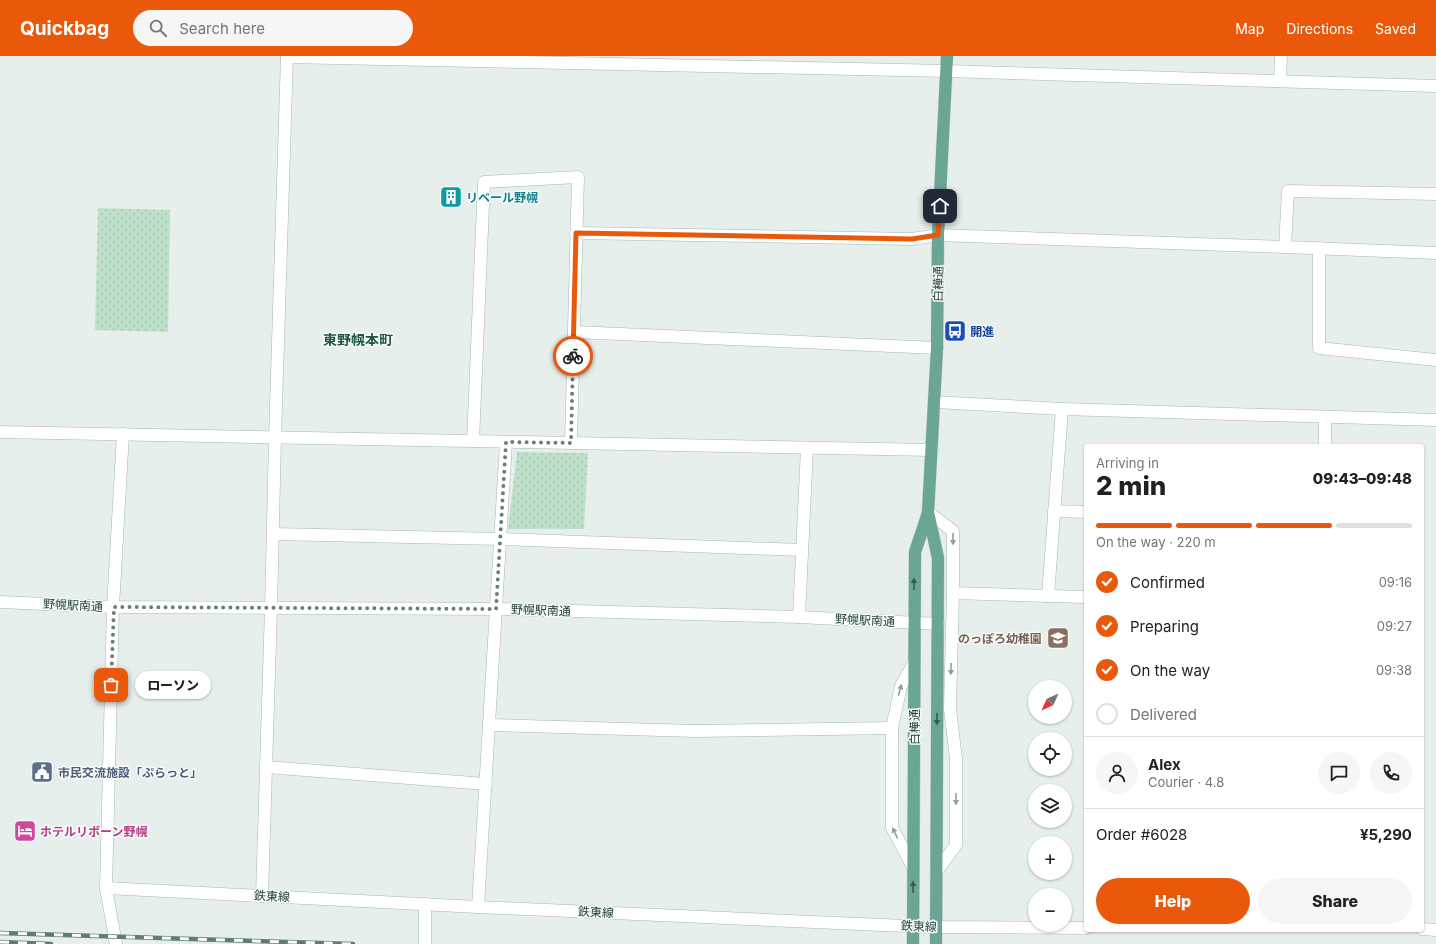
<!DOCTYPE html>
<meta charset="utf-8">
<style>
body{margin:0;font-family:Inter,"Noto Sans JP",sans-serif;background:#f6f6f6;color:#202124;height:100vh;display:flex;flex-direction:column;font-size:15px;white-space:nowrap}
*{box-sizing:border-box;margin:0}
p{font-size:13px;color:#757577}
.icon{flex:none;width:22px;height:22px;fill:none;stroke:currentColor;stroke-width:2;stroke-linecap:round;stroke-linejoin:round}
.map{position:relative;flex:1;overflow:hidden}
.details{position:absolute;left:1084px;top:388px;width:340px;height:488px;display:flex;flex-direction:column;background:#fff;border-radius:4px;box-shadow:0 1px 3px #0004}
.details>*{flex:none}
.needle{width:26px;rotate:225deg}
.tools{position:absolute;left:1028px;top:624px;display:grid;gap:8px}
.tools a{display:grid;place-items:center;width:44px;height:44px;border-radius:50%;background:#fff;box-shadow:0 1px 3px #0004;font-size:20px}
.pin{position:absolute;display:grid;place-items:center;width:34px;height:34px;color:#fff;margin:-17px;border-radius:8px;box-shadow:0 2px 6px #0006}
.courier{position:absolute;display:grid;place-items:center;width:40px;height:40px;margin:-20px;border:3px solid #ea580c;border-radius:50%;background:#fff;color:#222;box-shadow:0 1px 5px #0007}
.bubble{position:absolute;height:28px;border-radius:14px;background:#fff;box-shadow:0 1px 3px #0004;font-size:13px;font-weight:800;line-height:28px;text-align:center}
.headline em{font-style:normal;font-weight:800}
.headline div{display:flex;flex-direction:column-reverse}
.headline{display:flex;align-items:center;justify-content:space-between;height:68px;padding:0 12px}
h1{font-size:26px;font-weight:800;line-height:30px}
.bar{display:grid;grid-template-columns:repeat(4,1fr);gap:6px 4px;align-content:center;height:48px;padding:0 12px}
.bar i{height:5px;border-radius:3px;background:#e0e0e0}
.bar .active{background:#ea580c}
.bar p{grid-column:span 4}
.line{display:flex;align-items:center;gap:10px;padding:0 12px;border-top:1px solid #e0e0e0}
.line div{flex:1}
.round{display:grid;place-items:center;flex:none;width:42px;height:42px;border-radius:21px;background:#f6f6f6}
ol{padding:0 12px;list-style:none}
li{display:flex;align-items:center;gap:12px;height:44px}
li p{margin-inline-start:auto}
li .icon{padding:4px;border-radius:50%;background:#ea580c;color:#fff;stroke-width:4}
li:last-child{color:#757577}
li i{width:22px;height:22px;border:2px solid #e0e0e0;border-radius:50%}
.button{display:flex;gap:8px;margin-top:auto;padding:8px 12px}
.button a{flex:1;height:46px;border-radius:24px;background:#ea580c;color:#fff;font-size:16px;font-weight:800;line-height:46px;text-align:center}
.button a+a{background:#f6f6f6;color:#202124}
header{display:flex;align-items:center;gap:24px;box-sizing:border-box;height:56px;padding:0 20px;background:#ea580c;color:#fff}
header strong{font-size:19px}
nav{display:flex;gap:22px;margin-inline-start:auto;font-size:14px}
.search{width:280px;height:36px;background:#f6f6f6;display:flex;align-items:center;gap:10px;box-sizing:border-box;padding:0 14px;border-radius:22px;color:#757577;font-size:15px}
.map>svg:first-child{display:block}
.park{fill:url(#park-dots)}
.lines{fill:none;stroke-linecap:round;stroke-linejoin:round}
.minor-casing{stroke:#a8b8b2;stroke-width:13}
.major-casing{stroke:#c2cac8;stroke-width:13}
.minor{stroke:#fff;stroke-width:12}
.major{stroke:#6aa596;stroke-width:12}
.rail-casing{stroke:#5f7d75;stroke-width:4.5}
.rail{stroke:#f7fbf9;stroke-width:3;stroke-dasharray:9;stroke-linecap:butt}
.oneway{fill:#92a09c}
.oneway2{fill:#365b51}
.done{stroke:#687f78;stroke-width:4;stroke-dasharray:0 7.2}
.route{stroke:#ea580c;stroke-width:5}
.labels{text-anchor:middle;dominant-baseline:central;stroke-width:3;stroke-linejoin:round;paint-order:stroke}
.culture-label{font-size:12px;font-weight:bold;fill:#0d838f;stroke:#f7fbf9;text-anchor:start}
.street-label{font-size:12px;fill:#24423a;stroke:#f7fbf9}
.transit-label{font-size:12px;font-weight:bold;fill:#164399;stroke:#f7fbf9;text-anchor:start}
.education-label{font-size:12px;font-weight:bold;fill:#785e54;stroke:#f7fbf9;text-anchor:end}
.service-label{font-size:12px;font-weight:bold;fill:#4e5e75;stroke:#f7fbf9;text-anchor:start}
.hotel-label{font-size:12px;font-weight:bold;fill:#b23c85;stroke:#f7fbf9;text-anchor:start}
.quarter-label{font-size:14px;font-weight:bold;fill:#1f5548;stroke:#f7fbf9}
</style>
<header>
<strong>Quickbag</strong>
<div class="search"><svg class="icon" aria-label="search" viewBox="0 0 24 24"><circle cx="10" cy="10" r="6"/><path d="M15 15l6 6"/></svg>Search here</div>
<nav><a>Map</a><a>Directions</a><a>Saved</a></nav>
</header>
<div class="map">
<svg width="1436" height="888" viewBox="0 0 1436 888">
<defs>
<pattern id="park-dots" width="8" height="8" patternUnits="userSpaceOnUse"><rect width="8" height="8" fill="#bfe0c8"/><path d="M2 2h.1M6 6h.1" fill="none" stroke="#a4c1ad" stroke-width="1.8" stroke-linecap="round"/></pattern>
</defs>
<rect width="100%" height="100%" fill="#e6efeb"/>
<g class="park">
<path d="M98,152L170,154L168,276L95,274Z"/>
<path d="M517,396L588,397L584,473H508Z"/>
</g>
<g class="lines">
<g class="minor-casing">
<g id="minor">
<path d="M287,1L946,15L1436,30"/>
<path d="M1280,25L1281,0"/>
<path d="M576,177L912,183L938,179L1285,191L1436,197"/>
<path d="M1285,191L1288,135L1436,138"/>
<path d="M1319,192V292L1436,304"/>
<path d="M574,276L937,292"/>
<path d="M934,346L1062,353L1436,364"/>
<path d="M0,376L932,394"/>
<path d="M473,385L484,126L578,121L571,387"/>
<path d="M1325,390V361"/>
<path d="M1054,455L1086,456"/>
<path d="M928,456L953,475V537L950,653L956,703V789L936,816"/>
<path d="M274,478L500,483L801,494"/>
<path d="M953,537L1086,541"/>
<path d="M1048,540L1062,353"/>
<path d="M0,546L113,551L496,553L799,561L938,568"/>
<path d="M799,561L807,392"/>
<path d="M489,669L695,675L892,672"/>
<path d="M266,711L486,728"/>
<path d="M913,811L892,772V672L901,630L914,607"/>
<path d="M106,832L478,851L882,869L936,871L1086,872"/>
<path d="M262,840L271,553L275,382L287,0"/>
<path d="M478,851L506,386"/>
<path d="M1422,873L1436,874"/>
<path d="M116,888L106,832L113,551L123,378"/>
<path d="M425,888V848"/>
</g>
</g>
<g class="major-casing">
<g id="major">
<path d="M913,888L915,496L928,457"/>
<path d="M936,888L938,502L928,456L937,292L938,179L947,0"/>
</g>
</g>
<use href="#minor" class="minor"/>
<use href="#major" class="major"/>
<g class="rail-casing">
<g id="rail">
<path d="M0,877L353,888"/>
<path d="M0,886L51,888"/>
</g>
</g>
<use href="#rail" class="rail"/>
</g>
<defs><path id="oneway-solid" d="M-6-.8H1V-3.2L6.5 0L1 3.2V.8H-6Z"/></defs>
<g class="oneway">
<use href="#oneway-solid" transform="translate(953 483) rotate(90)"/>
<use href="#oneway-solid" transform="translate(951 613) rotate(91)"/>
<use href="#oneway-solid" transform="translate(900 634) rotate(-74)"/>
<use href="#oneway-solid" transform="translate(956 743) rotate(90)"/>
<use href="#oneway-solid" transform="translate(895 777) rotate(-115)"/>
</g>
<g class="oneway2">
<use href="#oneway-solid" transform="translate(914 528) rotate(-90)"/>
<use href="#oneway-solid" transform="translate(937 663) rotate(90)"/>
<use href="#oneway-solid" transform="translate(913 831) rotate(-90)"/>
</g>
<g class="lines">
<path class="done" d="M111,629L114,551L496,553L506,386L571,387L573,300"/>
<path class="route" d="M573,300L576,177L912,183L938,179L940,150"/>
</g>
<defs>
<g id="building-square" transform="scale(1.15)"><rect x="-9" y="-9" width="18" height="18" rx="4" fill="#0f9aa8" stroke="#f7fbf9"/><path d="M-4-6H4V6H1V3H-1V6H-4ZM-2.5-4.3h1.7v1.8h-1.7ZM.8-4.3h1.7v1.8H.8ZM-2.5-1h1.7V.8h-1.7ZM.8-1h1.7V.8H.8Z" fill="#fff"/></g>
<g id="bus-square" transform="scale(1.15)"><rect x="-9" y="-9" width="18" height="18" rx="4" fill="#1a4fb4" stroke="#f7fbf9"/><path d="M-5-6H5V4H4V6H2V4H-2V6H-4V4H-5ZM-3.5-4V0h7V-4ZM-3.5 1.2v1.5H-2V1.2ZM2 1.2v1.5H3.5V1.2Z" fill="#fff"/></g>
<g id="school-square" transform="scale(1.15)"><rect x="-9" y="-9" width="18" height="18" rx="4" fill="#8d6e63" stroke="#f7fbf9"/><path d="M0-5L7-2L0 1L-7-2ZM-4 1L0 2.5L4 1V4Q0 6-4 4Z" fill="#fff"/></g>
<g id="civic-square" transform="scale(1.15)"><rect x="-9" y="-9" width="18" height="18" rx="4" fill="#5c6f8a" stroke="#f7fbf9"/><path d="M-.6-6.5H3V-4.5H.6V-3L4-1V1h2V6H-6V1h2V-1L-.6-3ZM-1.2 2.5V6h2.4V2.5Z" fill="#fff"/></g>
<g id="hotel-square" transform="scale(1.15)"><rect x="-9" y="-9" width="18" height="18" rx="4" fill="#d1479c" stroke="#f7fbf9"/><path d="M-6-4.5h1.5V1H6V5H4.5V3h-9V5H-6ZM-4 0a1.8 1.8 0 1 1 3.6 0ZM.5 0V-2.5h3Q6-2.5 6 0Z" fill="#fff"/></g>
</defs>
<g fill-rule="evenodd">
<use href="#building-square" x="451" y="141"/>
<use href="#bus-square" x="955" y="275"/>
<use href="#school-square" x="1058" y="582"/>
<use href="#civic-square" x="42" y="716"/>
<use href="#hotel-square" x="25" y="775"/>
</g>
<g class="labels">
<g class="culture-label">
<text x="466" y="141">リベール野幌</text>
</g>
<g class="street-label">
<text transform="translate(938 228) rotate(-89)">白樺通</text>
<text transform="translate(73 549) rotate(3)">野幌駅南通</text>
<text transform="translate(541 554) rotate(2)">野幌駅南通</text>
<text transform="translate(865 564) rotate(3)">野幌駅南通</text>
<text transform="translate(914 671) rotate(-90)">白樺通</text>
<text transform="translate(272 840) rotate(3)">鉄東線</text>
<text transform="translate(596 856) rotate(3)">鉄東線</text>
<text transform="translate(919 870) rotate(2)">鉄東線</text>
</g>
<g class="transit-label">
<text x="970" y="275">開進</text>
</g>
<g class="education-label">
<text x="1042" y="582">のっぽろ幼稚園</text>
</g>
<g class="service-label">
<text x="58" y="716">市民交流施設「ぷらっと」</text>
</g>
<g class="hotel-label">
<text x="40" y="775">ホテルリボーン野幌</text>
</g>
<g class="quarter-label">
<text x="358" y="283">東野幌本町</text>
</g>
</g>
</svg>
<div class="tools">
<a><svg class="needle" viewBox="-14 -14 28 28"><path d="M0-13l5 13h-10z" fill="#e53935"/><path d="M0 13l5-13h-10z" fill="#757577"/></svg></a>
<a><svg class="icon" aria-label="locate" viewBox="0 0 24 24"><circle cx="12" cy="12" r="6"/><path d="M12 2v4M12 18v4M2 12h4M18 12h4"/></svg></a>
<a><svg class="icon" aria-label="layers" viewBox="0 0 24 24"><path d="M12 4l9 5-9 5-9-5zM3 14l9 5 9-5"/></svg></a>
<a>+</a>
<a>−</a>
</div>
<div class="pin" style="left:111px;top:629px;background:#ea580c"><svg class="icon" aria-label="bag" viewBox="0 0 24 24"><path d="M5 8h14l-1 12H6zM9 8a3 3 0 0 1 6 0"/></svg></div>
<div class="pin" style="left:940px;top:150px;background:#1f2937"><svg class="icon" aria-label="home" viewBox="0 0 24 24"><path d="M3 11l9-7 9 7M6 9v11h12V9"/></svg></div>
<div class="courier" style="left:573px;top:300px"><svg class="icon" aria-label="bike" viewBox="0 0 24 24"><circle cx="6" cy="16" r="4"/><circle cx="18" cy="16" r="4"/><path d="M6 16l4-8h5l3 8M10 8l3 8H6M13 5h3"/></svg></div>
<div class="bubble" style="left:135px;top:615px;width:76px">ローソン</div>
<section class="details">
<div class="headline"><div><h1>2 min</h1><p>Arriving in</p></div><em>09:43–09:48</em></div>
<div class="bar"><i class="active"></i><i class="active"></i><i class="active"></i><i></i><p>On the way · 220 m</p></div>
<ol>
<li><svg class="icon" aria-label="check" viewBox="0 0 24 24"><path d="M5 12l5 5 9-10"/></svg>Confirmed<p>09:16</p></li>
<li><svg class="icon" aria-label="check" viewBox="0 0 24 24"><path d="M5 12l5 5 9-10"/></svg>Preparing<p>09:27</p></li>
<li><svg class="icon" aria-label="check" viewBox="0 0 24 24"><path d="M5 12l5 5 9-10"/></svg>On the way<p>09:38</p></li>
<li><i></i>Delivered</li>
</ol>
<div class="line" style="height:72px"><a class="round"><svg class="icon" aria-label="person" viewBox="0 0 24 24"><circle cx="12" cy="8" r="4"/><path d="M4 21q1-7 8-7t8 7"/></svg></a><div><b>Alex</b><p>Courier · 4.8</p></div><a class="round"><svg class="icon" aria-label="chat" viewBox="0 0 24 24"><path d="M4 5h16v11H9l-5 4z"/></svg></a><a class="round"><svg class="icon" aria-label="phone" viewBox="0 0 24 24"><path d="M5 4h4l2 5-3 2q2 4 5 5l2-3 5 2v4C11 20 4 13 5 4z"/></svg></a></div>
<div class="line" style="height:52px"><div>Order #6028</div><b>¥5,290</b></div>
<div class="button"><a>Help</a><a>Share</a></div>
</section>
</div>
